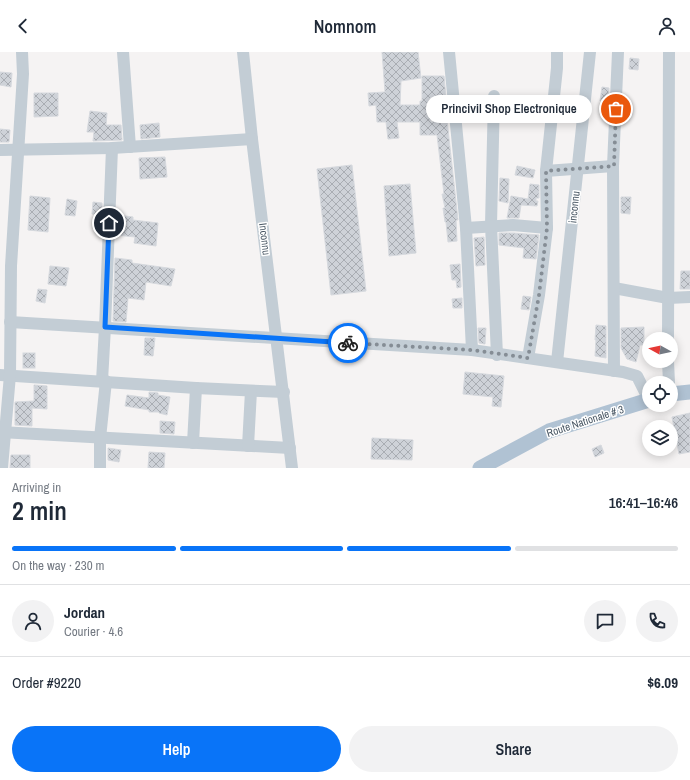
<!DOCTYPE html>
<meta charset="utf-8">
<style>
body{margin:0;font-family:"Archivo Narrow",sans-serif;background:#f2f2f3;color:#1f2937;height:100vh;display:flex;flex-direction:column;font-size:15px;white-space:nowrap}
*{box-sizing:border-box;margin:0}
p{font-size:13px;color:#747a83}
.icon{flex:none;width:22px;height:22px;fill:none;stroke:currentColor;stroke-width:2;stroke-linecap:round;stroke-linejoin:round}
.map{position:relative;height:416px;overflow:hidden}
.side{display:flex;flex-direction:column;background:#fff;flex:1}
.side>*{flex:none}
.needle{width:26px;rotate:278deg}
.tools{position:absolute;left:642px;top:280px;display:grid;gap:8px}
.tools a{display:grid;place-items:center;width:36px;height:36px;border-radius:50%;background:#fff;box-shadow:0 2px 10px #0003;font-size:20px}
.pin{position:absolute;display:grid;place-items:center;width:34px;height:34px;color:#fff;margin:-17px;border:2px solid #fff;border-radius:50%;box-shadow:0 1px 4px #0007}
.courier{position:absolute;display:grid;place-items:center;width:40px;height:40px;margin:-20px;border:3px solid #0974f8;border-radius:50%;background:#fff;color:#222;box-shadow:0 1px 5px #0007}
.bubble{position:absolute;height:28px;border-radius:14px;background:#fff;box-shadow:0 2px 10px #0003;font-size:13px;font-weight:600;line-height:28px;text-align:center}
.summary em{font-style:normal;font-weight:600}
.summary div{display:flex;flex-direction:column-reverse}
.summary{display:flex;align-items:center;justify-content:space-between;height:68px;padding:0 12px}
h1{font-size:26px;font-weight:600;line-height:30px}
.bar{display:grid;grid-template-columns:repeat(4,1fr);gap:6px 4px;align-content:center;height:48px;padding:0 12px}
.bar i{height:5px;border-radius:3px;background:#e0e1e3}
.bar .selected{background:#0974f8}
.bar p{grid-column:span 4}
.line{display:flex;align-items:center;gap:10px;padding:0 12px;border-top:1px solid #e0e1e3}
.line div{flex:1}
.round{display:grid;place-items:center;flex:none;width:42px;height:42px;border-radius:21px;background:#f2f2f3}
.cta{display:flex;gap:8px;margin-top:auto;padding:8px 12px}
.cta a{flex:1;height:46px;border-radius:24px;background:#0974f8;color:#fff;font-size:16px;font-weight:600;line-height:46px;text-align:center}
.cta a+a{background:#f2f2f3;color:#1f2937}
header{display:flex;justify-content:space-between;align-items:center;height:52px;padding:0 12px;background:#fff;font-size:18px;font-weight:600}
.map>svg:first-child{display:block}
.building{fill:url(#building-cross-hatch);stroke:#d6d9de}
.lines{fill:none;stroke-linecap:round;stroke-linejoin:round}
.minor{stroke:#c3cdd5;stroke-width:12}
.major{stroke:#b0c2d3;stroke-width:15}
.done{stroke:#858d95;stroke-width:4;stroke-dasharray:0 7.2}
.route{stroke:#0974f8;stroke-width:5}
.labels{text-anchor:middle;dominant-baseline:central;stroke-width:3;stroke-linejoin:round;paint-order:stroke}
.street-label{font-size:11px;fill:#485663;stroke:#fff}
</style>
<header><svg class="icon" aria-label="back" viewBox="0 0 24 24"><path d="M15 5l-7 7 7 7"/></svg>Nomnom<svg class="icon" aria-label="person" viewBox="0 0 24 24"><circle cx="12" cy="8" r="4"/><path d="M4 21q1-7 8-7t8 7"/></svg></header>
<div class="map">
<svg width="690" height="416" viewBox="0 0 690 416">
<defs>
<pattern id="building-cross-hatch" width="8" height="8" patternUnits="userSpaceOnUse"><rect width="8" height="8" fill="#ced2d8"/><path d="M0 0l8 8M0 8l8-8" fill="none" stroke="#a9adb3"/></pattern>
</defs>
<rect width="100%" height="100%" fill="#f5f3f3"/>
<g class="building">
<path d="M382,0H418L421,26L401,29L400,53H420V49H422V24H444L446,46H430L431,70L447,68L458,168H456L457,189L448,190L446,170H445L443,156H445L442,142H444L437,83H420V70H397L399,86L388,87L386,70H377L376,53L369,54L368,41L385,40Z"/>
<path d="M630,6L639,7L638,18L629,17Z"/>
<path d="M0,20L12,21L11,35L0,33Z"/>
<path d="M602,35L609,36L608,50L600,49Z"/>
<path d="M34,41H58V64L34,65Z"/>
<path d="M90,59L107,61L106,73H121L122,88L93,89L94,80H87Z"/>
<path d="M159,71L160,85L141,87L140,73Z"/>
<path d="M0,77L10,78L9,90H0Z"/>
<path d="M165,105L167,125L140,127L139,106Z"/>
<path d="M352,113L366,239L331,243L317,117Z"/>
<path d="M517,114L535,118L533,126L515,123Z"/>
<path d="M500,126L509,127L508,151L499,149Z"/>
<path d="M410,132L416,201L389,204L384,134Z"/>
<path d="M530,132L539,133V146H536V149H538L537,154L521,153L519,166H507L511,144L528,147Z"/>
<path d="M30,144L50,146L48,180L28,178Z"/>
<path d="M621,145H631L630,162L621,161Z"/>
<path d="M67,147L77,149L75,164L65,163Z"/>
<path d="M93,150L102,151V163L92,162Z"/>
<path d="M117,163L133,165V168L158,171L156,194L134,191L135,185L116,183Z"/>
<path d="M499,181H513L539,183L536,207L523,206L524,196L499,193Z"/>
<path d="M484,185L485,213L476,214L474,186Z"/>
<path d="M115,206L132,208V211L175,217L171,234L146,230L144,248L128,246L126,270L113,269Z"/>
<path d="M460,212L461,235L457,236L456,228H452L450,213Z"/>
<path d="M50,214L69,216L66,234L48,232Z"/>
<path d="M681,219H690V237H680Z"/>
<path d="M38,237L47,238L45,251L36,249Z"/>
<path d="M523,244L531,245L529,258L521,257Z"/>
<path d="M462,246V256H453L452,247Z"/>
<path d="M596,273L606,274V306L595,304L596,288H595Z"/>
<path d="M644,275V293H640L636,310L627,307L621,296V276Z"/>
<path d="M478,276H486L485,292L479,291Z"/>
<path d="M145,286H155L153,304L144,303Z"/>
<rect x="23" y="301" width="12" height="15"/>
<path d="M465,320L504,324L501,355L492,354L493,345L463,342Z"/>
<path d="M34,333L47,334V357L32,356V374L15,373V350L34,349Z"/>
<path d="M149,340L158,341V343L170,345L167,363L159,361V360H149V358L125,354L127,343L149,346Z"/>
<path d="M690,361V400L679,402L672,365Z"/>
<path d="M160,369L175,370L174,382L160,381Z"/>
<path d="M372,386L413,388L412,408L371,407Z"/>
<path d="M601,393L604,401L595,405L592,397Z"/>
<path d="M108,396L121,398L119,410L108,408Z"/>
<path d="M149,400L165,401L164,416H148Z"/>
<path d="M11,403H30V416H10Z"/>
</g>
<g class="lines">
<g class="minor">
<path d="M123,0L130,95"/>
<path d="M243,0L252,87L292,416"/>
<path d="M449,0L466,176L472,298"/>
<path d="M494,44L491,173L497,303"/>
<path d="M0,98L112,96L252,87"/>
<path d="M546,119L613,114"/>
<path d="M466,176L513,173L547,176"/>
<path d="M614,236L668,246L690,245"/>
<path d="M10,270L472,298L623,320L637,324L649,348"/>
<path d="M668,287L669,0"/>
<path d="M528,306L539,243L547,176L546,119L557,16V0"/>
<path d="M668,309L669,331"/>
<path d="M557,310L590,0"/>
<path d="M614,319L613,114L618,0"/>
<path d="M0,323L196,336L284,340"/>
<path d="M102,329L105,275L112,96"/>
<path d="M0,380L290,396"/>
<path d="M193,391L196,336"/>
<path d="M248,394L251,339"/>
<path d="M2,416L10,323L11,214L23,22L22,0"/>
<path d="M100,416V386L106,329"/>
</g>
<g class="major">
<path d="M671,342L690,340"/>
<path d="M480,416L549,379L649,348"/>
</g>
</g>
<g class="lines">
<path class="done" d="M348,291L472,298L528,306L539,243L547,176L546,119L614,114L616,57"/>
<path class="route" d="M109,171L105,275L348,291"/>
</g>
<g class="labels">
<g class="street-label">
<text transform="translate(574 155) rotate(-84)">inconnu</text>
<text transform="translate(265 187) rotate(83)">Inconnu</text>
<text transform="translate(585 369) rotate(-18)">Route Nationale # 3</text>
</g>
</g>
</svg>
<div class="tools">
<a><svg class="needle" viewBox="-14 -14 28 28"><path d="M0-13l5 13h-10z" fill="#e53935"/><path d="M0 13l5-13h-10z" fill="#747a83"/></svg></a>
<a><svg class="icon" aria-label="locate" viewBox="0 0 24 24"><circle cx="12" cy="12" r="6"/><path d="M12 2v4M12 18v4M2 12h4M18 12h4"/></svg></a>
<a><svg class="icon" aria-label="layers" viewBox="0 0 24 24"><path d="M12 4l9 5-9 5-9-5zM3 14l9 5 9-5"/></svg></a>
</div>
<div class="pin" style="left:616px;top:57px;background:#ea580c"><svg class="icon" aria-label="bag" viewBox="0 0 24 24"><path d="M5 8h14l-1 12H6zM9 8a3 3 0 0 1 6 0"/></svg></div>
<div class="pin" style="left:109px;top:171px;background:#1f2937"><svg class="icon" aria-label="home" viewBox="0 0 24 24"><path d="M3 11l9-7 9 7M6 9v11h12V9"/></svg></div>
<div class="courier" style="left:348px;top:291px"><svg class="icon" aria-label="bike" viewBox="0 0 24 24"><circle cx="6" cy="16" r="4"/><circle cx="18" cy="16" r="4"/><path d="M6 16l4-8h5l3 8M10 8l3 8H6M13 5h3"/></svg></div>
<div class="bubble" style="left:426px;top:43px;width:166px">Princivil Shop Electronique</div>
</div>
<section class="side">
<div class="summary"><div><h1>2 min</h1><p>Arriving in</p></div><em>16:41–16:46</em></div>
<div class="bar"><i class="selected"></i><i class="selected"></i><i class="selected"></i><i></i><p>On the way · 230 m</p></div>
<div class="line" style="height:72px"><a class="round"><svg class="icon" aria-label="person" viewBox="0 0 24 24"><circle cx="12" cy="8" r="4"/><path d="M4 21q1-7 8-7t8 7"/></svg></a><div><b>Jordan</b><p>Courier · 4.6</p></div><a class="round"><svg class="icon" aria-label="chat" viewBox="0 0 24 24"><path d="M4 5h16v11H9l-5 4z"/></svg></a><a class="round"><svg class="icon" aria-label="phone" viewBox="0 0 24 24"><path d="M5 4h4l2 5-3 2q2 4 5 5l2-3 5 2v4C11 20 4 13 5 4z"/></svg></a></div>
<div class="line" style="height:52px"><div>Order #9220</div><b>$6.09</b></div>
<div class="cta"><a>Help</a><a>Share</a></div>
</section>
